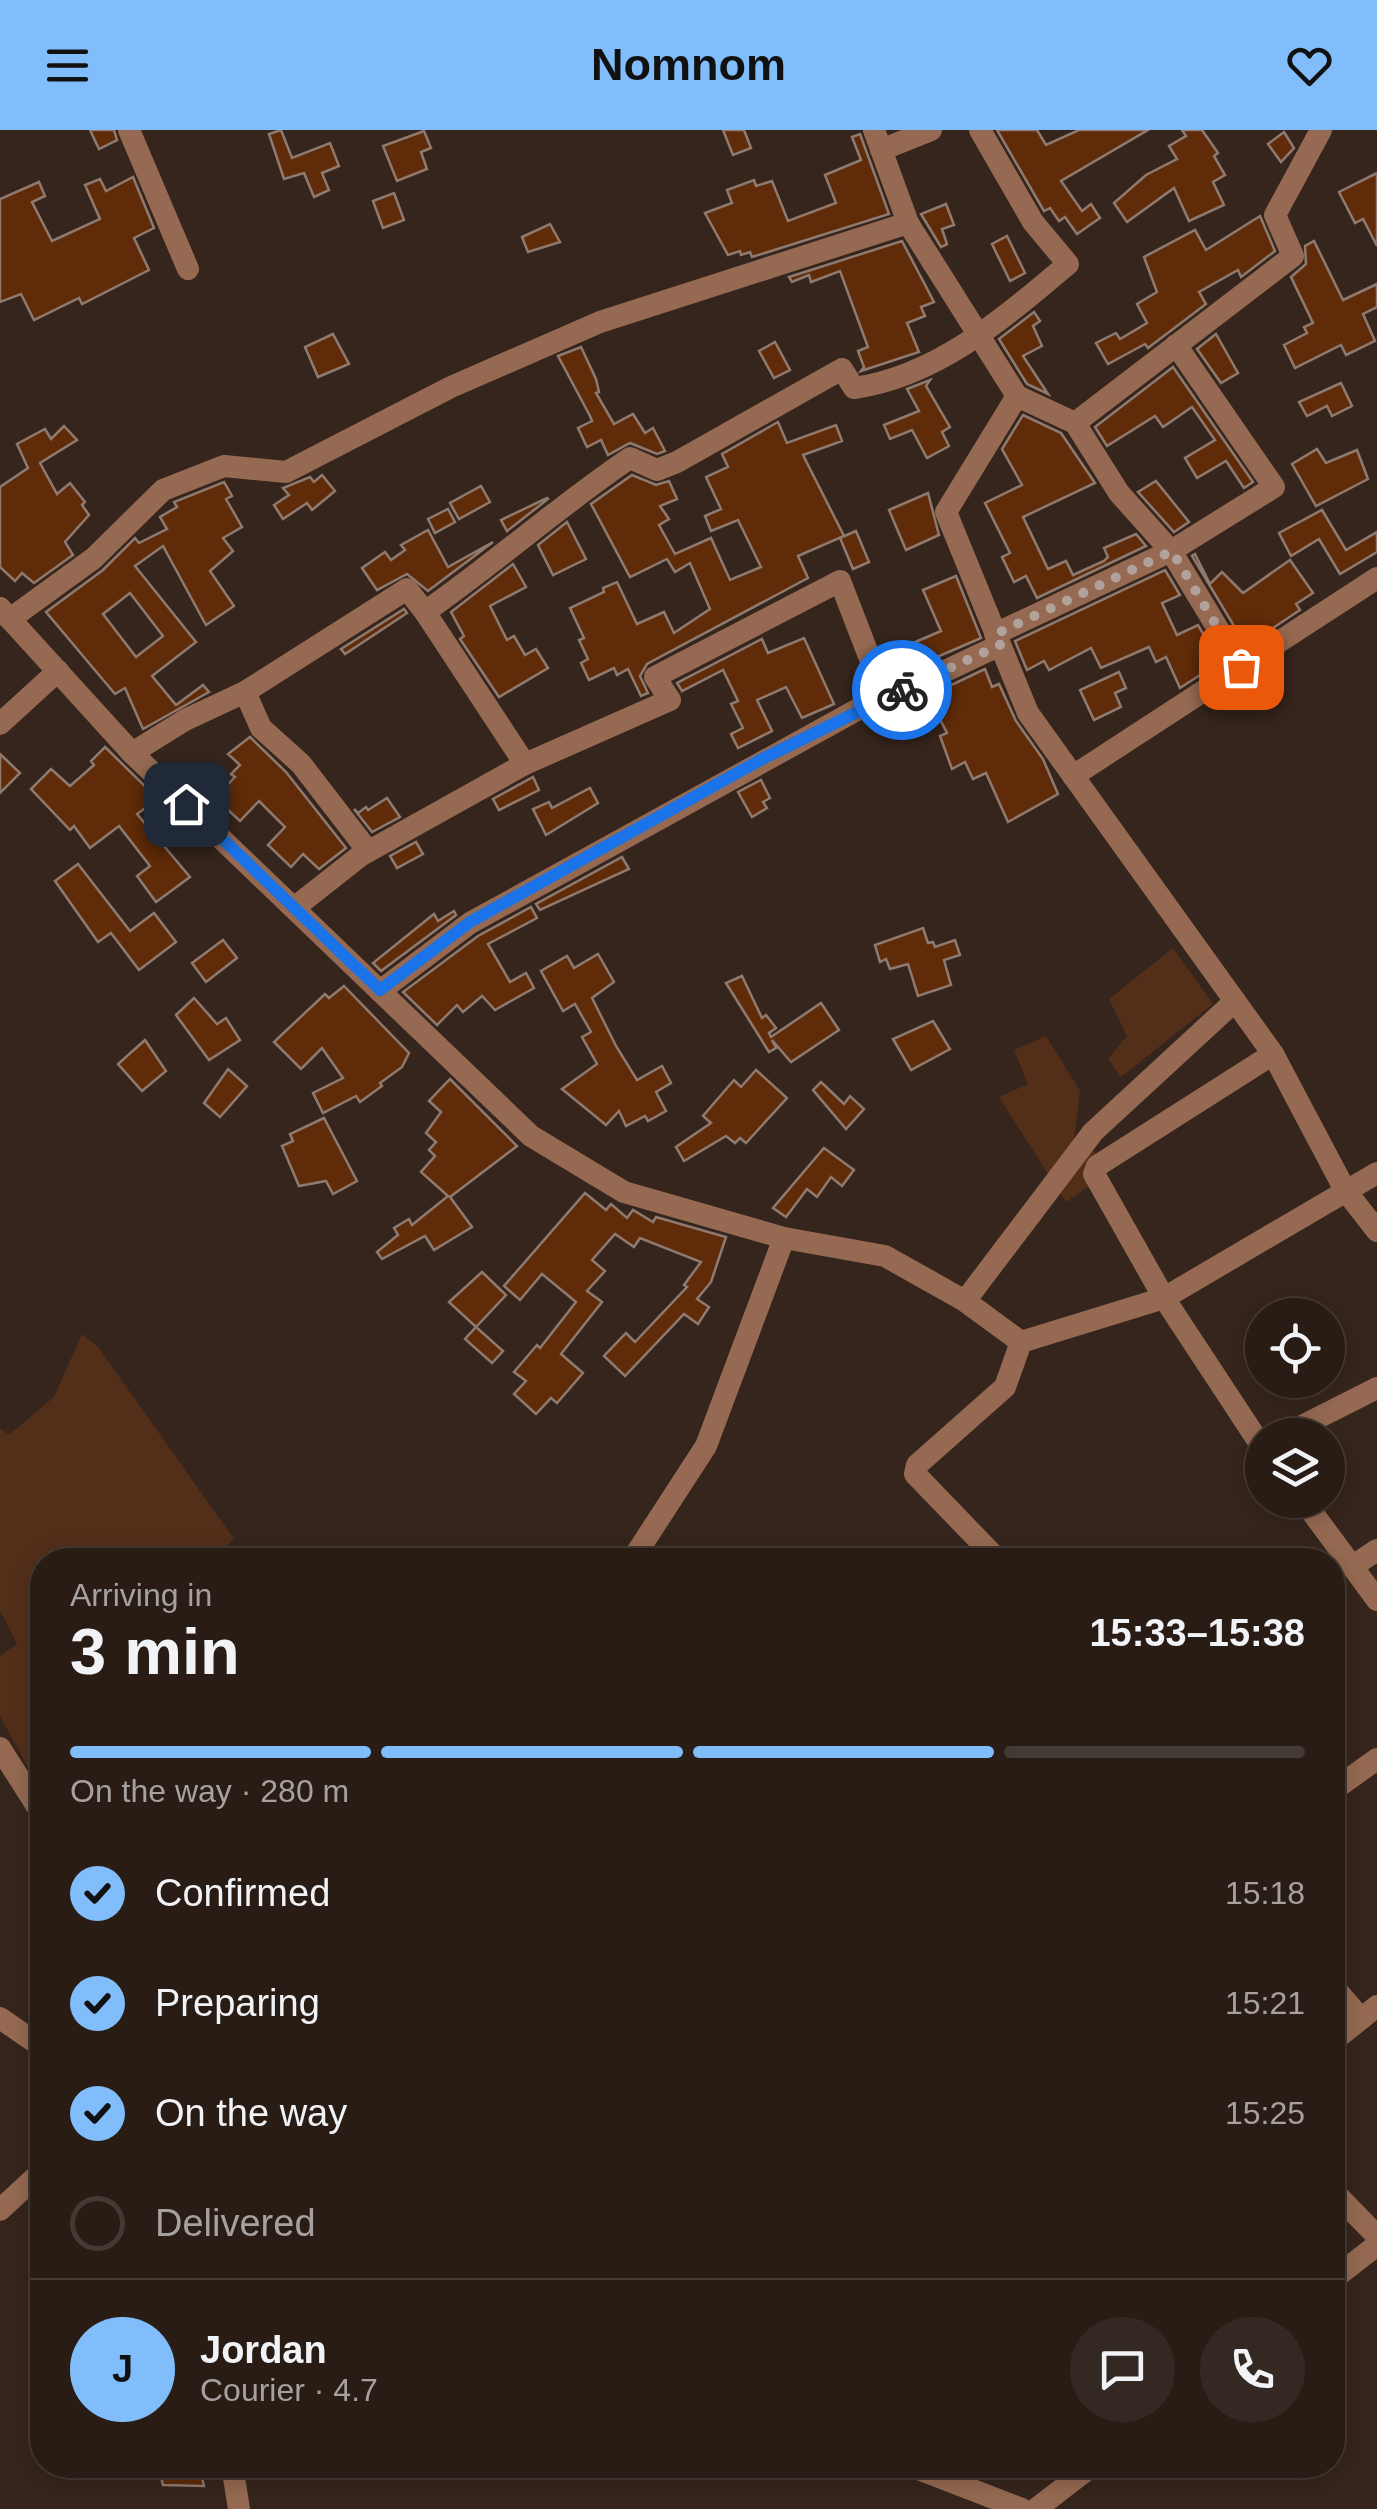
<!DOCTYPE html>
<meta charset="utf-8">
<style>
body{margin:0;font-family:Helvetica,sans-serif;background:#342922;color:#f1f3f6;height:100vh;display:flex;flex-direction:column;font-size:38px;white-space:nowrap}
*{box-sizing:border-box;margin:0}
p{font-size:32px;color:#a5a1a0}
.icon{flex:none;width:55px;height:55px;fill:none;stroke:currentColor;stroke-width:2;stroke-linecap:round;stroke-linejoin:round}
.map{position:relative;flex:1;overflow:hidden}
.side{position:absolute;left:30px;top:1418px;width:1315px;height:930px;display:flex;flex-direction:column;background:#281c15;border-radius:40px;box-shadow:0 5px 25px #0003,0 0 0 2px #443a34}
.side>*{flex:none}
.tools{position:absolute;left:1245px;top:1168px;display:grid;gap:20px}
.tools a{display:grid;place-items:center;width:100px;height:100px;border-radius:50%;background:#281c15;box-shadow:0 5px 25px #0003,0 0 0 2px #443a34;font-size:50px}
.pin{position:absolute;display:grid;place-items:center;width:85px;height:85px;color:#fff;margin:-42px;border-radius:20px;box-shadow:0 5px 15px #0006}
.courier{position:absolute;display:grid;place-items:center;width:100px;height:100px;margin:-50px;border:8px solid #1a73e8;border-radius:50%;background:#fff;color:#222;box-shadow:0 2px 12px #0007}
.head em{font-style:normal;font-weight:600}
.head div{display:flex;flex-direction:column-reverse}
.head{display:flex;align-items:center;justify-content:space-between;height:170px;padding:0 40px}
h1{font-size:65px;font-weight:600;line-height:75px}
.bar{display:grid;grid-template-columns:repeat(4,1fr);gap:15px 10px;align-content:center;height:120px;padding:0 40px}
.bar i{height:12px;border-radius:8px;background:#443a34}
.bar .active{background:#80bdfa}
.bar p{grid-column:span 4}
.line{display:flex;align-items:center;gap:25px;padding:0 40px;border-top:2px solid #443a34}
.line div{flex:1}
.round{display:grid;place-items:center;flex:none;width:105px;height:105px;border-radius:52px;background:#342922}
ol{padding:0 40px;list-style:none}
li{display:flex;align-items:center;gap:30px;height:110px}
li p{margin-inline-start:auto}
li .icon{padding:10px;border-radius:50%;background:#80bdfa;color:#111;stroke-width:4}
li:last-child{color:#a5a1a0}
li i{width:55px;height:55px;border:5px solid #443a34;border-radius:50%}
header{display:flex;justify-content:space-between;align-items:center;height:130px;padding:0 40px;background:#80bdfa;color:#111;font-size:45px;font-weight:600}
.map>svg:first-child{display:block}
.green{fill:#532f1a}
.building{fill:#602b08;stroke:#8f7a70;stroke-width:2.5;fill-rule:evenodd}
.lines{fill:none;stroke-linecap:round;stroke-linejoin:round}
.minor{stroke:#966a52;stroke-width:22}
.done{stroke:#b1a39c;stroke-width:10;stroke-dasharray:0 18}
.route{stroke:#1a73e8;stroke-width:12}
</style>
<header><svg class="icon" aria-label="menu" viewBox="0 0 24 24"><path d="M4 6h16M4 12h16M4 18h16"/></svg>Nomnom<svg class="icon" aria-label="heart" viewBox="0 0 24 24"><path d="M12 20l-8-8c-3-5 5-10 8-4 3-6 11-1 8 4z"/></svg></header>
<div class="map">
<svg width="1377" height="2379" viewBox="0 0 1377 2379">
<rect width="100%" height="100%" fill="#36251c"/>
<g class="green">
<path d="M1173,818L1213,874L1121,947L1108,929L1127,906L1109,869Z"/>
<path d="M1046,906L1080,961L1074,1009L1095,1022V1052L1066,1072L999,967L1028,954L1014,920Z"/>
<path d="M82,1204L98,1217L234,1409L211,1430H42V1663L0,1586V1526L17,1514L0,1480V1298L9,1305L54,1267Z"/>
</g>
<g class="building">
<path d="M90,0H114L117,10L99,19Z"/>
<path d="M281,0L292,28L330,13L339,36L322,43L329,60L314,67L304,43L284,49L269,4Z"/>
<path d="M723,0H744L751,18L733,25Z"/>
<path d="M997,0H1037L1046,15L1079,0H1148L1061,51L1082,81L1091,74L1100,88L1077,104L1065,87L1059,91L1050,78L1044,81Z"/>
<path d="M1182,0H1202L1218,23L1214,26L1225,45L1213,52L1224,75L1189,91L1174,58L1127,92L1114,73L1146,45L1177,29L1169,16L1186,6Z"/>
<path d="M424,1L431,18L421,22L427,39L397,51L383,16Z"/>
<path d="M1284,2L1294,18L1281,32L1268,14Z"/>
<path d="M860,4L889,84L752,127L750,122L741,125L740,121L728,125L705,83L732,73L727,60L754,50L756,56L772,51L788,91L836,73L825,45L861,30L852,7Z"/>
<path d="M1377,43V116L1363,89L1355,93L1339,62Z"/>
<path d="M133,47L154,98L134,108L149,140L82,174L79,168L34,190L21,164L0,172V69L39,52L45,66L32,72L52,111L100,89L85,55L100,49L106,61Z"/>
<path d="M394,63L404,90L383,98L373,71Z"/>
<path d="M946,74L954,95L942,99L947,114L941,117L921,84Z"/>
<path d="M1260,86L1275,121L1241,147L1238,140L1199,162L1206,174L1148,218L1145,214L1108,234L1096,213L1116,203L1120,209L1147,193L1137,174L1157,162L1144,127L1195,100L1206,120Z"/>
<path d="M550,94L560,112L528,122L522,107Z"/>
<path d="M1007,106L1025,143L1010,151L992,114Z"/>
<path d="M902,111L934,172L921,177L925,186L907,193L919,222L861,241L864,237L858,221L868,217L840,141L811,152L809,145L792,152L789,147Z"/>
<path d="M1314,111L1343,170L1377,154V177L1363,184L1375,211L1346,225L1341,215L1295,238L1284,215L1307,203L1304,197L1313,193L1291,147L1306,134L1305,116Z"/>
<path d="M1034,182L1040,191L1033,196L1042,216L1023,226L1048,264L1027,254L999,209Z"/>
<path d="M333,204L349,234L318,247L305,217Z"/>
<path d="M1216,204L1238,243L1221,253L1197,219Z"/>
<path d="M775,212L790,240L774,248L759,221Z"/>
<path d="M581,217L596,249L599,262L596,263L614,294L633,284L645,303L653,298L665,321L657,324L630,313L608,325L601,310L587,317L578,298L592,291L590,286L558,226Z"/>
<path d="M1173,237L1253,352L1244,358L1226,331L1197,348L1185,328L1215,310L1192,277L1163,297L1155,286L1107,316L1095,297Z"/>
<path d="M930,250L926,256L950,297L942,302L949,316L927,328L912,300L890,309L884,295L919,281L907,259Z"/>
<path d="M1341,253L1352,276L1332,286L1327,276L1307,286L1299,272Z"/>
<path d="M1023,285L1061,303L1095,353L1023,387L1048,439L1066,431L1073,445L1104,431L1108,427L1104,418L1136,404L1146,416L1037,468L1026,446L1014,452L1002,427L1010,423L985,373L1022,355L1002,319Z"/>
<path d="M778,292L787,313L836,295L842,311L803,325L844,406L798,426L808,448L647,534L640,546L648,563L641,566L628,539L617,545L614,538L589,550L581,533L588,529L579,510L584,508L570,478L604,462L603,458L617,452L637,494L664,482L674,503L710,479L690,433L675,442L667,429L630,447L591,374L632,345L656,355L669,351L677,369L660,376L669,389L659,395L675,424L711,408L730,450L761,437L738,390L711,401L705,386L721,379L706,347L728,337L722,324Z"/>
<path d="M64,296L77,310L40,333L57,364L70,353L85,372L82,375L89,385L65,412L73,425L34,453L22,443L15,451L0,437V357L28,338L17,314L45,299L51,309Z"/>
<path d="M1317,319L1326,333L1357,320L1368,349L1316,376L1292,334Z"/>
<path d="M322,345L335,361L312,380L307,373L283,389L274,375L289,365L283,358L310,347L314,352Z"/>
<path d="M1156,351L1189,392L1174,402L1138,362Z"/>
<path d="M224,352L232,366L226,369L242,397L223,408L233,421L210,441L234,476L206,495L163,416L135,436L196,512L152,546L176,575L203,555L209,562L143,599L125,558L115,564L46,482L103,440L135,408L139,413L167,399L160,387L177,377L174,372ZM130,463L163,506L136,527L103,484Z"/>
<path d="M481,356L490,372L459,389L450,373Z"/>
<path d="M928,363L939,405L906,420L889,380Z"/>
<path d="M547,368L548,369L507,401L501,390Z"/>
<path d="M448,379L455,392L435,403L428,389Z"/>
<path d="M1322,380L1346,420L1377,402V422L1340,444L1319,409L1291,426L1279,403Z"/>
<path d="M567,392L586,429L553,445L538,415Z"/>
<path d="M428,400L448,437L493,412L428,461L407,444L377,460L362,438L385,422L391,430L405,420L401,415Z"/>
<path d="M856,401L869,432L853,439L840,408Z"/>
<path d="M1195,424L1210,454L1222,442L1243,463L1290,430L1313,463L1296,474L1300,480L1246,516L1192,426Z"/>
<path d="M513,434L526,457L490,476L507,510L514,506L525,525L536,519L548,538L499,567L460,509L464,506L451,482Z"/>
<path d="M1165,440L1180,465L1162,473L1177,505L1198,495L1220,532L1180,558L1166,527L1156,532L1149,517L1101,538L1091,518L1049,540L1044,531L1027,540L1015,511Z"/>
<path d="M956,446L981,508L893,546L889,537L918,524L913,513L941,501L923,460Z"/>
<path d="M404,479L407,483L345,524L341,519Z"/>
<path d="M804,508L834,574L802,588L786,557L757,570L772,601L738,618L731,604L743,598L731,574L738,571L723,540L682,561L677,553L762,509L768,523Z"/>
<path d="M985,539L992,557L999,554L1016,591L1043,629L1058,664L1008,692L986,643L973,649L965,632L952,639L940,606L947,603L928,566Z"/>
<path d="M1119,542L1126,558L1115,563L1121,577L1094,590L1080,560Z"/>
<path d="M250,607L286,642L346,718L319,739L303,724L291,737L268,715L285,697L259,671L240,691L215,668L235,647L231,644L240,635L228,624Z"/>
<path d="M105,617L158,669L137,684L190,747L156,772L137,746L150,736L119,696L90,718L74,696L70,700L31,659L51,639L70,656L94,635L91,631Z"/>
<path d="M0,624L20,643L0,663Z"/>
<path d="M533,647L539,660L499,680L493,669Z"/>
<path d="M761,650L770,668L763,672L767,678L752,687L738,662Z"/>
<path d="M590,658L598,673L546,705L533,679L549,672L552,678Z"/>
<path d="M387,668L400,687L372,702L354,679L358,683L366,677L368,680Z"/>
<path d="M416,712L423,724L397,738L390,726Z"/>
<path d="M622,727L629,739L540,780L536,774Z"/>
<path d="M78,734L130,801L154,783L176,812L139,840L111,803L98,812L55,751Z"/>
<path d="M531,777L537,788L488,814L510,852L526,843L534,858L495,880L482,866L463,882L457,875L437,895L403,862L478,806Z"/>
<path d="M454,781L456,785L381,841L373,833L434,784L438,791Z"/>
<path d="M923,798L928,813L933,812L935,817L955,810L960,825L944,830L951,855L918,866L908,834L890,839L886,829L880,832L875,815Z"/>
<path d="M223,810L237,828L206,852L192,833Z"/>
<path d="M598,824L614,852L592,868L616,916L637,950L662,936L671,953L656,962L666,981L648,991L645,986L626,996L619,981L606,995L562,959L597,934L582,907L591,902L575,874L563,881L541,841L567,826L574,838Z"/>
<path d="M742,846L762,888L766,885L776,898L769,903L771,907L821,873L839,900L791,932L772,910L776,918L769,922L726,853Z"/>
<path d="M344,856L409,923L402,937L380,953L382,956L360,972L356,966L323,983L313,963L343,948L322,918L301,939L274,912L325,864L329,868Z"/>
<path d="M194,868L217,894L226,888L240,910L209,930L176,885Z"/>
<path d="M933,891L950,919L911,940L893,909Z"/>
<path d="M145,910L166,941L142,961L118,934Z"/>
<path d="M228,939L247,956L220,987L204,973Z"/>
<path d="M756,940L787,968L746,1013L740,1008L735,1013L726,1006L684,1031L676,1017L711,993L703,986L734,950L741,957Z"/>
<path d="M450,949L517,1016L450,1067L472,1097L434,1120L425,1106L382,1129L377,1122L398,1105L394,1098L409,1089L412,1095L448,1066L421,1042L435,1026L429,1020L436,1012L426,1003L441,982L429,971Z"/>
<path d="M821,952L844,974L850,966L864,979L846,999L813,960Z"/>
<path d="M324,988L357,1051L333,1064L326,1051L299,1056L282,1016L293,1011L290,1004Z"/>
<path d="M824,1018L854,1040L842,1056L831,1047L817,1067L807,1059L786,1087L773,1078Z"/>
<path d="M585,1063L606,1080L611,1074L627,1088L633,1080L653,1092L656,1087L726,1107L711,1152L697,1169L709,1177L698,1194L684,1184L625,1246L604,1226L626,1203L635,1212L687,1157L684,1155L701,1132L640,1108L634,1117L615,1104L592,1130L605,1141L587,1161L602,1172L561,1224L583,1243L557,1273L551,1268L536,1284L514,1264L526,1251L514,1242L537,1215L540,1218L576,1172L542,1144L520,1170L504,1156Z"/>
<path d="M482,1142L506,1165L476,1197L449,1172Z"/>
<path d="M476,1197L503,1221L492,1233L465,1209Z"/>
<path d="M158,2335H199L204,2356L163,2355Z"/>
</g>
<g class="lines">
<g class="minor">
<path d="M129,0L188,139"/>
<path d="M874,0L908,93L1017,266L946,382L1028,583L1273,924L1097,1036L1094,1044L1164,1168L1262,1317"/>
<path d="M881,20L931,0"/>
<path d="M1176,215L1274,357L1171,421L1241,537"/>
<path d="M1017,266L1075,293L1293,126L1275,85L1321,0"/>
<path d="M0,478L132,623L531,1006L624,1062L784,1108"/>
<path d="M10,489L94,428L163,360L224,336L286,342L451,257L600,192L908,93"/>
<path d="M995,504L1171,421L1119,363L1075,293"/>
<path d="M245,562L407,459L425,482"/>
<path d="M0,594L58,541"/>
<path d="M132,623L185,590L245,562L261,598L301,634L368,721"/>
<path d="M525,634L425,482C495,433 559,376 630,328L657,340L677,332L842,239L854,258C938,246 1005,187 1068,134L1033,92L980,0"/>
<path d="M1073,646L1377,448"/>
<path d="M294,778L360,726L525,634L670,570L655,547L840,451L884,565L918,554L1000,515"/>
<path d="M380,861L470,793L884,565"/>
<path d="M1273,924L1345,1060L1377,1101"/>
<path d="M965,1171L1093,1002L1235,871"/>
<path d="M1284,1305L1377,1258"/>
<path d="M1303,1370L1377,1470"/>
<path d="M632,1430L706,1316L784,1108L885,1126L965,1171L1021,1212L1164,1168L1377,1043"/>
<path d="M998,1430L915,1344L917,1335L1005,1257L1021,1212"/>
<path d="M1353,1436L1377,1420"/>
<path d="M0,1618L42,1684"/>
<path d="M1332,1661L1377,1629"/>
<path d="M1332,1855L1361,1889"/>
<path d="M0,1888L42,1917"/>
<path d="M1332,1912L1377,1876"/>
<path d="M1332,2060L1377,2106"/>
<path d="M0,2080L42,2041"/>
<path d="M1332,2150L1377,2115"/>
<path d="M232,2335L239,2379"/>
<path d="M908,2335L1022,2379"/>
<path d="M1036,2379L1093,2335"/>
</g>
</g>
<g class="lines">
<path class="done" d="M902,560L1000,515L996,504L1172,421L1241,537"/>
<path class="route" d="M186,674L380,860L470,792L762,629L902,560"/>
</g>
</svg>
<div class="tools">
<a><svg class="icon" aria-label="locate" viewBox="0 0 24 24"><circle cx="12" cy="12" r="6"/><path d="M12 2v4M12 18v4M2 12h4M18 12h4"/></svg></a>
<a><svg class="icon" aria-label="layers" viewBox="0 0 24 24"><path d="M12 4l9 5-9 5-9-5zM3 14l9 5 9-5"/></svg></a>
</div>
<div class="pin" style="left:1241px;top:537px;background:#ea580c"><svg class="icon" aria-label="bag" viewBox="0 0 24 24"><path d="M5 8h14l-1 12H6zM9 8a3 3 0 0 1 6 0"/></svg></div>
<div class="pin" style="left:186px;top:674px;background:#1f2937"><svg class="icon" aria-label="home" viewBox="0 0 24 24"><path d="M3 11l9-7 9 7M6 9v11h12V9"/></svg></div>
<div class="courier" style="left:902px;top:560px"><svg class="icon" aria-label="bike" viewBox="0 0 24 24"><circle cx="6" cy="16" r="4"/><circle cx="18" cy="16" r="4"/><path d="M6 16l4-8h5l3 8M10 8l3 8H6M13 5h3"/></svg></div>
<section class="side">
<div class="head"><div><h1>3 min</h1><p>Arriving in</p></div><em>15:33–15:38</em></div>
<div class="bar"><i class="active"></i><i class="active"></i><i class="active"></i><i></i><p>On the way · 280 m</p></div>
<ol>
<li><svg class="icon" aria-label="check" viewBox="0 0 24 24"><path d="M5 12l5 5 9-10"/></svg>Confirmed<p>15:18</p></li>
<li><svg class="icon" aria-label="check" viewBox="0 0 24 24"><path d="M5 12l5 5 9-10"/></svg>Preparing<p>15:21</p></li>
<li><svg class="icon" aria-label="check" viewBox="0 0 24 24"><path d="M5 12l5 5 9-10"/></svg>On the way<p>15:25</p></li>
<li><i></i>Delivered</li>
</ol>
<div class="line" style="height:180px"><b class="round" style="background:#80bdfa;color:#111">J</b><div><b>Jordan</b><p>Courier · 4.7</p></div><a class="round"><svg class="icon" aria-label="chat" viewBox="0 0 24 24"><path d="M4 5h16v11H9l-5 4z"/></svg></a><a class="round"><svg class="icon" aria-label="phone" viewBox="0 0 24 24"><path d="M5 4h4l2 5-3 2q2 4 5 5l2-3 5 2v4C11 20 4 13 5 4z"/></svg></a></div>
</section>
</div>
